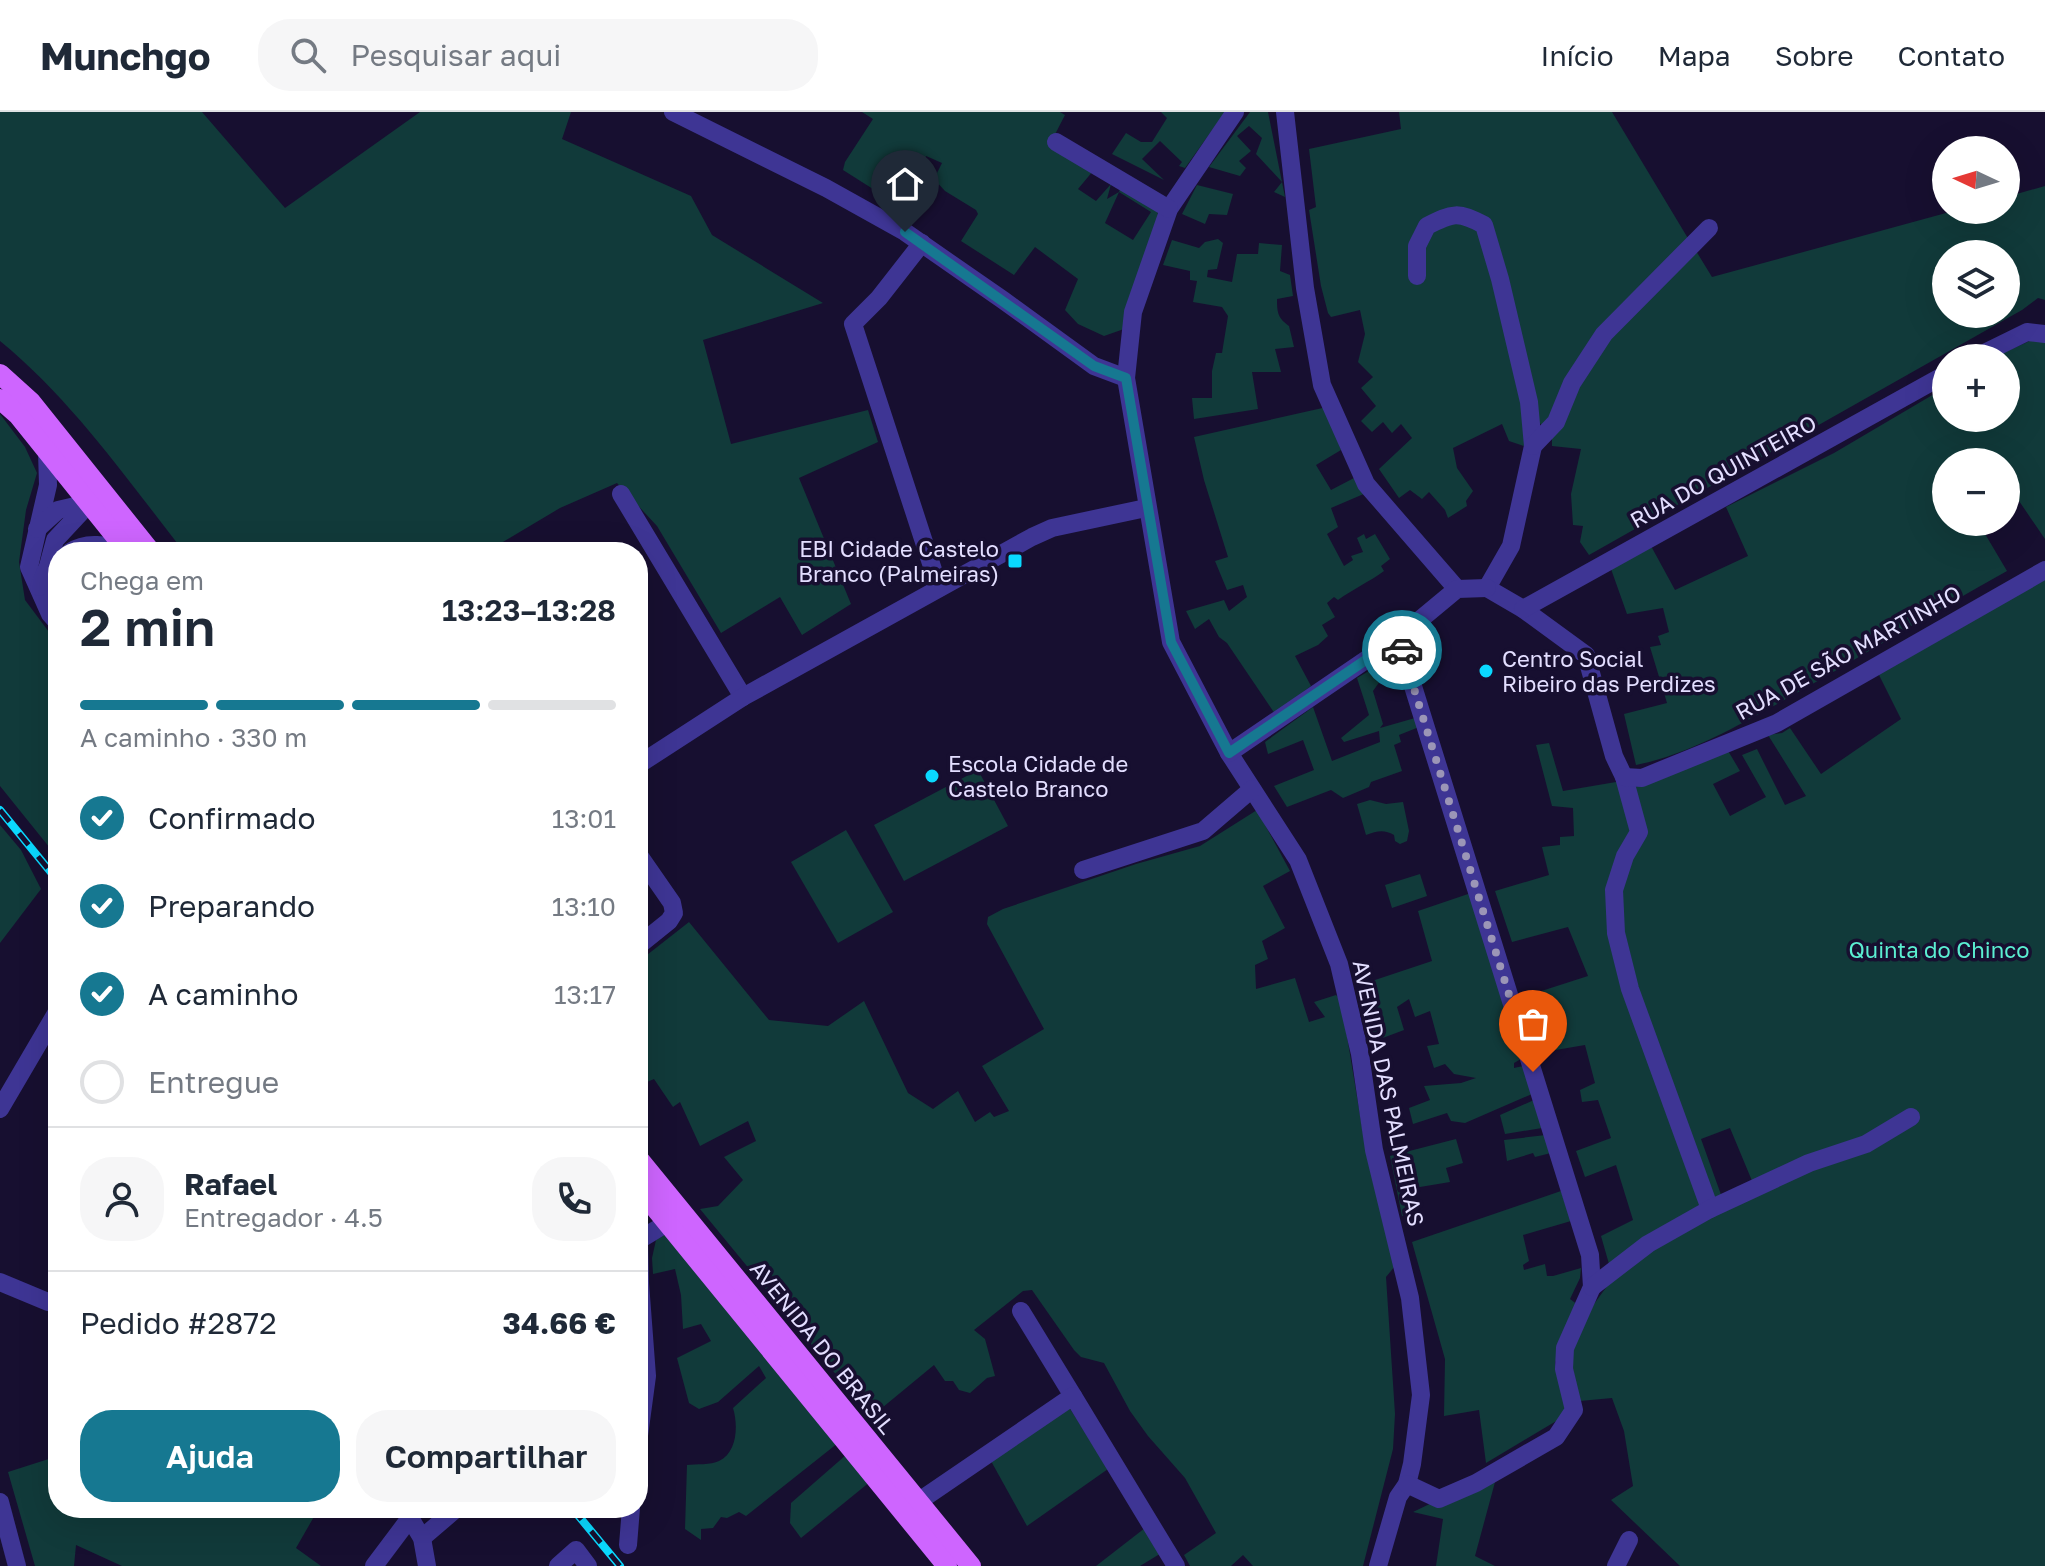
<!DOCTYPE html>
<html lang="pt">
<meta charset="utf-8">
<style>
body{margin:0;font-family:"Golos Text",sans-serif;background:#f6f6f7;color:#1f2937;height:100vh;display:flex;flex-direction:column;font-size:30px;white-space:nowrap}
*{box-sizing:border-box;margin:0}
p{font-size:26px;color:#747a83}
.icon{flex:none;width:44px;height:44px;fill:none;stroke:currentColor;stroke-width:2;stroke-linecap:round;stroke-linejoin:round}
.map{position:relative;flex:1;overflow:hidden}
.sheet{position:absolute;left:48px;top:430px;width:600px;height:976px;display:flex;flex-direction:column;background:#fff;border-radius:32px;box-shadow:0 8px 32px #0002}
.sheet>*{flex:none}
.needle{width:52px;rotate:274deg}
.controls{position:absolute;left:1932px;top:24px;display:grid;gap:16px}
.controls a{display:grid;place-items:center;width:88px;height:88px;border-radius:50%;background:#fff;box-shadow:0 8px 32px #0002;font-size:40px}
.pin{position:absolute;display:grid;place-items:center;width:68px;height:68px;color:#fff;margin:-82px -34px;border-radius:50% 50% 50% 0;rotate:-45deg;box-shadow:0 0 8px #0007}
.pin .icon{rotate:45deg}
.courier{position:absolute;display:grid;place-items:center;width:80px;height:80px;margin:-40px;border:6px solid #167891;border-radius:50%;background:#fff;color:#222;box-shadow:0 2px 10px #0007}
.overview em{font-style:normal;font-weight:600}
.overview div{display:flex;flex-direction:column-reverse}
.overview{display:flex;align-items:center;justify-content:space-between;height:136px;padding:0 32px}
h1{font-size:52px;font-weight:600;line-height:60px}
.bar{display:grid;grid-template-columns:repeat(4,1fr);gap:12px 8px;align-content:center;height:96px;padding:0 32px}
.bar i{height:10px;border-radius:6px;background:#e0e1e3}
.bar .current{background:#167891}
.bar p{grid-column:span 4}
.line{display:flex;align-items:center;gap:20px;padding:0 32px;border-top:2px solid #e0e1e3}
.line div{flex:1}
.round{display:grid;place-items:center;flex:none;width:84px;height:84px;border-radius:32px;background:#f6f6f7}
ol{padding:0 32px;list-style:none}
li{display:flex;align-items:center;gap:24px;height:88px}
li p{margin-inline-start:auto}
li .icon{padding:8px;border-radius:50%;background:#167891;color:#fff;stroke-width:4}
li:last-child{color:#747a83}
li i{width:44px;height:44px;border:4px solid #e0e1e3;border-radius:50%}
.primary-button{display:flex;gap:16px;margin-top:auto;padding:16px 32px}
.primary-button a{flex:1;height:92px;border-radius:32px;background:#167891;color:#fff;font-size:32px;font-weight:600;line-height:92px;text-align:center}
.primary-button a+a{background:#f6f6f7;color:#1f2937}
header{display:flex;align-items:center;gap:48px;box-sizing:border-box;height:112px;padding:0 40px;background:#fff;border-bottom:2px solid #e0e1e3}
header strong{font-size:38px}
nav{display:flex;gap:44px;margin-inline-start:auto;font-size:28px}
.search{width:560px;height:72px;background:#f6f6f7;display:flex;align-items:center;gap:20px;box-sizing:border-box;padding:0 28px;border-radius:32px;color:#747a83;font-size:30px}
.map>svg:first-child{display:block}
.green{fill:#113a3a;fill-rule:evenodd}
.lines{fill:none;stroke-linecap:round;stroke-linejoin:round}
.minor{stroke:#3e3594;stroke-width:18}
.major{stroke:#ce65ff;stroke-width:20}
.rail-casing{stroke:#0ad9ff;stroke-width:8}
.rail{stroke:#170f30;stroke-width:5;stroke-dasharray:15;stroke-linecap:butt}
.done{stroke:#9c96b7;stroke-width:8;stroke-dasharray:0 14.4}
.route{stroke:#167891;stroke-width:10}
.poi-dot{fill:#0ad9ff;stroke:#170f30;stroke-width:3}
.labels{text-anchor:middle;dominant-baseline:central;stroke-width:7;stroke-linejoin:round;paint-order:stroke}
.street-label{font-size:22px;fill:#e3deff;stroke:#170f30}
.poi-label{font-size:22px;fill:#e3deff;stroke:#170f30;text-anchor:start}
.park-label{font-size:22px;fill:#5beed1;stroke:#170f30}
</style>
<header>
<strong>Munchgo</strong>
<div class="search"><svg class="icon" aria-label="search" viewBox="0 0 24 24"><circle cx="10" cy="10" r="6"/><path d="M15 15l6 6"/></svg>Pesquisar aqui</div>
<nav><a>Início</a><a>Mapa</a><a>Sobre</a><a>Contato</a></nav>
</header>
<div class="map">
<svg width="2045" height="1454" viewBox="0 0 2045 1454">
<rect width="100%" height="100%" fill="#170f30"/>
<g class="green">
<path d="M0,0H202L285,96L420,0H571L562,27L691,84L712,123L823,191L703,228L731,332L868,298L878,330L799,366L851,492L802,523L780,485L721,521L657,414L617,371L560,396L486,440H184C127,367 72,288 0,229Z"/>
<path d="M862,0H1060L1065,3L1049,34L1093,59L1078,77L1096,89L1111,72L1107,87L1119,80L1121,74L1157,93L1158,104L1124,217L1104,224L1078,212L1065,198L1078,167L1035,135L1014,163L961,129L978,102L976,98L945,79L934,67L942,51L926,44L922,54L894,42L873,77L843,58L845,50L873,7ZM1119,80L1151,100L1133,128L1105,111Z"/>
<path d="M1161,0H1225L1185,56L1179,54L1182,50L1160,29L1142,47L1164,68L1112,42L1126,21L1141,30H1152L1167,6Z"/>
<path d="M1250,0H1268L1285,85L1274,80L1282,70L1256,42L1262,26L1249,14L1237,24L1251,39L1239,49L1246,56L1240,64L1209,55Z"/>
<path d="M1399,0H1612L1689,128L1602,218L1545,316L1532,304L1527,335L1509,329L1502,312L1453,336L1457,356L1473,379L1466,389L1467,394L1448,406L1445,398L1429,380L1422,387L1410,378L1399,386L1379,357L1412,326L1401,312L1392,321L1383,310L1372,320L1361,309L1376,294L1361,276L1373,265L1358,250L1365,222L1360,198L1331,205L1328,201L1321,174L1309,98L1316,95L1309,37L1401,17Z"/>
<path d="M1197,73L1233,82L1227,103L1209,102L1205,112L1182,102Z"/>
<path d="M2045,74V188L2038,186L2022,198L1589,443L1580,430L1583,414L1573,413L1571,382L1581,337L1552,334V316L1603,230L1693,134L1712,165L1957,98H2006V85ZM1946,142H2006V202H1946Z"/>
<path d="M1218,127L1223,131L1217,157L1208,158L1207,165L1232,170L1237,142H1258L1259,131L1282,133L1280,159L1290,163L1293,184L1277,187C1277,201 1278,206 1289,214L1294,235L1275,237L1281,260H1252L1258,297L1194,307L1192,286H1212V259L1216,241H1222L1228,204L1222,195L1193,190L1197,169L1190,168V159L1163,153L1172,128L1199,136L1205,130Z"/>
<path d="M2045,222V427L2006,370V350H1946V410H1978L2007,459C1927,503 1850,552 1770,596C1726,620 1685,643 1636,653L1624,602L1667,591L1650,535L1661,533L1658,524L1669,520L1663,496L1627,502L1611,457L1651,434L1675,478L1748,444L1726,395L1834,341L1946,275V306H2006V246H1992Z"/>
<path d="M1327,295L1341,338L1316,353L1331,378L1354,366L1366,381L1331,396L1338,415L1327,422L1344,454L1353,448L1351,444L1363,440L1357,426L1364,422L1366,427L1375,422L1390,447L1381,454L1384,459C1369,470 1353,477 1338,488L1334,485L1327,491L1335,505L1322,513L1328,524L1318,533L1295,544L1311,574L1275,602L1227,531L1219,525L1209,507L1195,517L1186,499L1224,488L1229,499L1247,485L1243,473L1227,478L1215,449L1228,445L1204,368L1194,325Z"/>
<path d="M0,302L25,335L37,361L26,398L19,450L25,488L58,532V746L0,674Z"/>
<path d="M2045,453V1454H1680L1611,1388L1633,1374L1624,1319L1612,1286L1580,1289L1570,1244L1594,1192L1613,1166L1601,1124L1633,1108L1616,1053L1585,1065L1576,1039L1611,1026L1598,988L1582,990L1580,978L1595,971L1585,933L1544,940L1529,883L1588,864L1568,815L1512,830L1495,779L1549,763L1542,735L1560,733V725L1574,724L1573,696L1552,694L1536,633L1549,631L1563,679L1616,670L1646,672L1724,632L1740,659L1713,672L1730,704L1766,685L1742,643L1757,637L1785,693L1806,684L1768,623L1782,621L1790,616L1821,662L1901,607L1875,555ZM1730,1016L1755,1076L1724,1091L1701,1027Z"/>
<path d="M1391,540L1405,546L1410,563L1383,565L1373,579L1383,612L1380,616L1415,606L1419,615L1399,623L1401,630L1394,633L1402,659L1371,670L1369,675L1343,686L1331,678L1287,695L1274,674L1314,658L1303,628L1268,642L1265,630L1313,595L1332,649L1380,630L1379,619L1344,630L1341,626L1369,603L1357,566L1384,550Z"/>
<path d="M978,658L1008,714L904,769L874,713Z"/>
<path d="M1370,688L1386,692L1403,690L1409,719L1407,729L1400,732L1395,729L1394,723C1384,717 1377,719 1366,723L1357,692Z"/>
<path d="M1257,698L1290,759L1263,774L1285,816L1262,829L1268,847L1255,853L1256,877L1295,866L1309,910L1325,905L1314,890L1336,883L1341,888L1367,1045L1395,1154L1386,1165L1395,1302L1393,1337L1363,1454H1253L1243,1443L1231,1454H1190L1184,1443L1216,1421L1185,1366L1148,1324L1130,1299L1104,1251L1081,1245L1074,1238L1032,1178L1023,1179L974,1218L985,1227L995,1264L987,1266L970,1281L959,1278L953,1269H945L934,1253L871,1305L700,1097L718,1094L743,1068L724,1045L756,1029L748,1009L700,1034L680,990L673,995L654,967L638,974V850L689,810L769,908L828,914L864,889L908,981L933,997L958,979L975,1010L990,1000L994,1005L1009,999L982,954L1044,917L987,812L988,805L1003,797L1136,752L1200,734Z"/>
<path d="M0,713L21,738L41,777L0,831Z"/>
<path d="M846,718L893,800L838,831L791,750Z"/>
<path d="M1420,762L1427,784L1392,796L1385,773Z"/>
<path d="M1471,781L1521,947L1514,951V956L1523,954L1532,982L1465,1011L1451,1009L1447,1001L1413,1012L1409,996L1430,988L1424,974L1461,971L1476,966L1454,962L1445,952L1434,956L1427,934L1439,932L1430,899L1415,905L1409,887L1397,895L1404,918L1372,930L1366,871L1432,849L1418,799Z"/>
<path d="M1534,988L1542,1016L1505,1022L1500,1003Z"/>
<path d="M1546,1023L1551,1041L1535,1045L1533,1041L1507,1049L1504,1028Z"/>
<path d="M1456,1027L1463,1051L1446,1056L1450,1070L1408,1077L1413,1101L1402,1104L1390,1044Z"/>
<path d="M1561,1079L1571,1109L1523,1123L1529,1149L1523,1153L1524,1158L1545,1152L1547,1164H1553L1581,1156L1580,1166L1570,1187L1578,1193L1555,1251L1567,1295L1563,1305L1486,1351L1479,1298L1444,1304L1445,1247L1412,1130Z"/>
<path d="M668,1121L838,1331L746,1404L739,1400L727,1406L721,1405L713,1416L701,1417V1428L685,1417L687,1353C696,1352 711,1353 719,1349C738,1340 738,1312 733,1296L766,1266L759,1254L718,1290L699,1297L689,1291L677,1246L711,1229L701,1212L683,1217L681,1183L675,1157L653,1162L652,1146L656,1128Z"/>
<path d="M1069,1295L1108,1357L1027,1414L991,1349Z"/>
<path d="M846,1343L871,1369L801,1426L790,1411L791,1391Z"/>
<path d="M58,1344V1396H319L296,1436L321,1454H122L76,1433L74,1454H35L8,1360Z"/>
<path d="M1498,1359L1475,1444L1495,1454H1436L1443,1407L1413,1400Z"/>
<path d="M1145,1416L1163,1440L1140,1454H1096Z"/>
</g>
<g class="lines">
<g class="minor">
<path d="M673,0L826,76L905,120L1003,188L1094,254L1126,266"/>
<path d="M1235,0L1169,97L1133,200L1126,266L1171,530L1229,641L1298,748L1339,852L1360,942L1374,1038L1410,1186L1421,1283L1412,1352L1407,1372L1398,1385L1378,1454"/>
<path d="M1285,0L1305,176L1322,273L1366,372L1457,477"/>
<path d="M1056,30L1169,97"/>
<path d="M922,131L879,186L853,212L939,476"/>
<path d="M1417,164V134L1427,114C1453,101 1458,99 1484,113L1500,167L1529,290L1533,334L1511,434L1487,476"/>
<path d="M1974,246L2027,220L2045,222"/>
<path d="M1533,334L1556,310L1572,271L1604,222L1709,116"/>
<path d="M47,339L48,373L29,455L50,502L58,511"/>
<path d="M621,382L743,585"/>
<path d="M37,417L58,398L88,391"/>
<path d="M70,440C88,428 108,434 127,439"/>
<path d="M39,475L48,454L55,428L97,383"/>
<path d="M1487,476L1523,497L1586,543L1614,644L1624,665L1639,720L1625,744L1614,778L1616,821L1630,877L1710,1097"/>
<path d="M1523,497L1946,262"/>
<path d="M1398,526L1590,1143L1592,1175L1565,1236L1564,1257L1574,1298L1556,1325L1476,1371L1439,1387L1407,1372"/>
<path d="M1229,641L1398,526L1457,477L1487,476"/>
<path d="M638,653L743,585L1032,425L1052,416L1146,396"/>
<path d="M1624,665L1642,666L1777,611L2045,458"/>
<path d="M638,742L672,791L674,801L669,809L638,834"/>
<path d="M1083,758L1203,719L1252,677"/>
<path d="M0,997L58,898"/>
<path d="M0,1170L48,1190L58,1188"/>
<path d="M1592,1175L1648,1132L1710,1097L1809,1051L1866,1032L1911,1005"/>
<path d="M1021,1199L1073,1284"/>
<path d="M638,1331L647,1264L640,1171L639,1128L667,1111"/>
<path d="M0,1390L17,1454"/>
<path d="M909,1396L1073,1284L1176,1454"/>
<path d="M422,1426L457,1396"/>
<path d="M628,1433L631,1396"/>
<path d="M374,1454L410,1406L422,1426L427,1454"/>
<path d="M558,1454L576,1438L588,1454"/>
<path d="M1616,1454L1629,1428"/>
</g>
<g class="major">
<path d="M0,262L31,290L151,440"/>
<path d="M0,287L18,303L128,440"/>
<path d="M638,1046L971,1454"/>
<path d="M638,1075L947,1454"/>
</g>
<g class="rail-casing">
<g id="rail">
<path d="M0,698L58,769"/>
<path d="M572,1396L620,1454"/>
</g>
</g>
<use href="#rail" class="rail"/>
</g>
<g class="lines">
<path class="done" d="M1402,538L1533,960"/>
<path class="route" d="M905,120L1094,254L1126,266L1171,530L1229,641L1398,526L1402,538"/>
</g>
<g class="poi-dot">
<rect x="1007" y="441" width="16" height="16" rx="4"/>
<circle cx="1486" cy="559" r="8"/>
<circle cx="932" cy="664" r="8"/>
</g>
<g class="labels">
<g class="street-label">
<text transform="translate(1723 359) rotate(-29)">RUA DO QUINTEIRO</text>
<text transform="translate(1848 540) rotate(-29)">RUA DE SÃO MARTINHO</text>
<text transform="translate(1389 981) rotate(78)">AVENIDA DAS PALMEIRAS</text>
<text transform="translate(823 1235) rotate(51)">AVENIDA DO BRASIL</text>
</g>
<g class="poi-label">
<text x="999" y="436" text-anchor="end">EBI Cidade Castelo<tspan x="999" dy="25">Branco (Palmeiras)</tspan></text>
<text x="1502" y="546">Centro Social<tspan x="1502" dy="25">Ribeiro das Perdizes</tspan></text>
<text x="948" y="651">Escola Cidade de<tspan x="948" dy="25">Castelo Branco</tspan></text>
</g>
<g class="park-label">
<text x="1939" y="837">Quinta do Chinco</text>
</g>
</g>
</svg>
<div class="controls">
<a><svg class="needle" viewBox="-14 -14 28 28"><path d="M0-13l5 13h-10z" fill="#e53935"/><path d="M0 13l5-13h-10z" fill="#747a83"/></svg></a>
<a><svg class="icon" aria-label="layers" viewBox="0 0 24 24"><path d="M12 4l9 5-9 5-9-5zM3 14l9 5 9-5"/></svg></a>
<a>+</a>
<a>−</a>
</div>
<div class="pin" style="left:1533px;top:960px;background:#ea580c"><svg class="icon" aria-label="bag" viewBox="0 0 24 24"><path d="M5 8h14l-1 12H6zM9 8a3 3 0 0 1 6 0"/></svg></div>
<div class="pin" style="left:905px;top:120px;background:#1f2937"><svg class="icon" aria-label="home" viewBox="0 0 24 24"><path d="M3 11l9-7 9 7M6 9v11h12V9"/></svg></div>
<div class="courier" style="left:1402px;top:538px"><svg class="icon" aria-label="car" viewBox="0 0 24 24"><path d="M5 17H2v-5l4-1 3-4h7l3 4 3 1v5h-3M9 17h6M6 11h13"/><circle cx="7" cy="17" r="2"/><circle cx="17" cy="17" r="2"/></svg></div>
<section class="sheet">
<div class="overview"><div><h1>2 min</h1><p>Chega em</p></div><em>13:23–13:28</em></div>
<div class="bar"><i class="current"></i><i class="current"></i><i class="current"></i><i></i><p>A caminho · 330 m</p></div>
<ol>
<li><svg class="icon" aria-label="check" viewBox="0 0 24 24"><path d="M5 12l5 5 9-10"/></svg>Confirmado<p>13:01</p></li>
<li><svg class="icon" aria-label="check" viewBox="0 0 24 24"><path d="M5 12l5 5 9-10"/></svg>Preparando<p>13:10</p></li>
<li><svg class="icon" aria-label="check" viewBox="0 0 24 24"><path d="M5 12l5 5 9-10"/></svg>A caminho<p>13:17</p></li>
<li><i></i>Entregue</li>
</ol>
<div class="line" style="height:144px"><a class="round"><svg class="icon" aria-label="person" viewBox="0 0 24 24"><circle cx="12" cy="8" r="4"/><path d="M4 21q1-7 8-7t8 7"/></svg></a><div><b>Rafael</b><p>Entregador · 4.5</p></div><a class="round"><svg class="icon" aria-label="phone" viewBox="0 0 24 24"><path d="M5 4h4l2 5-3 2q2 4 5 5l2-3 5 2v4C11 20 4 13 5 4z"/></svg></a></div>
<div class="line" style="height:104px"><div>Pedido #2872</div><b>34.66 €</b></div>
<div class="primary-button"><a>Ajuda</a><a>Compartilhar</a></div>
</section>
</div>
